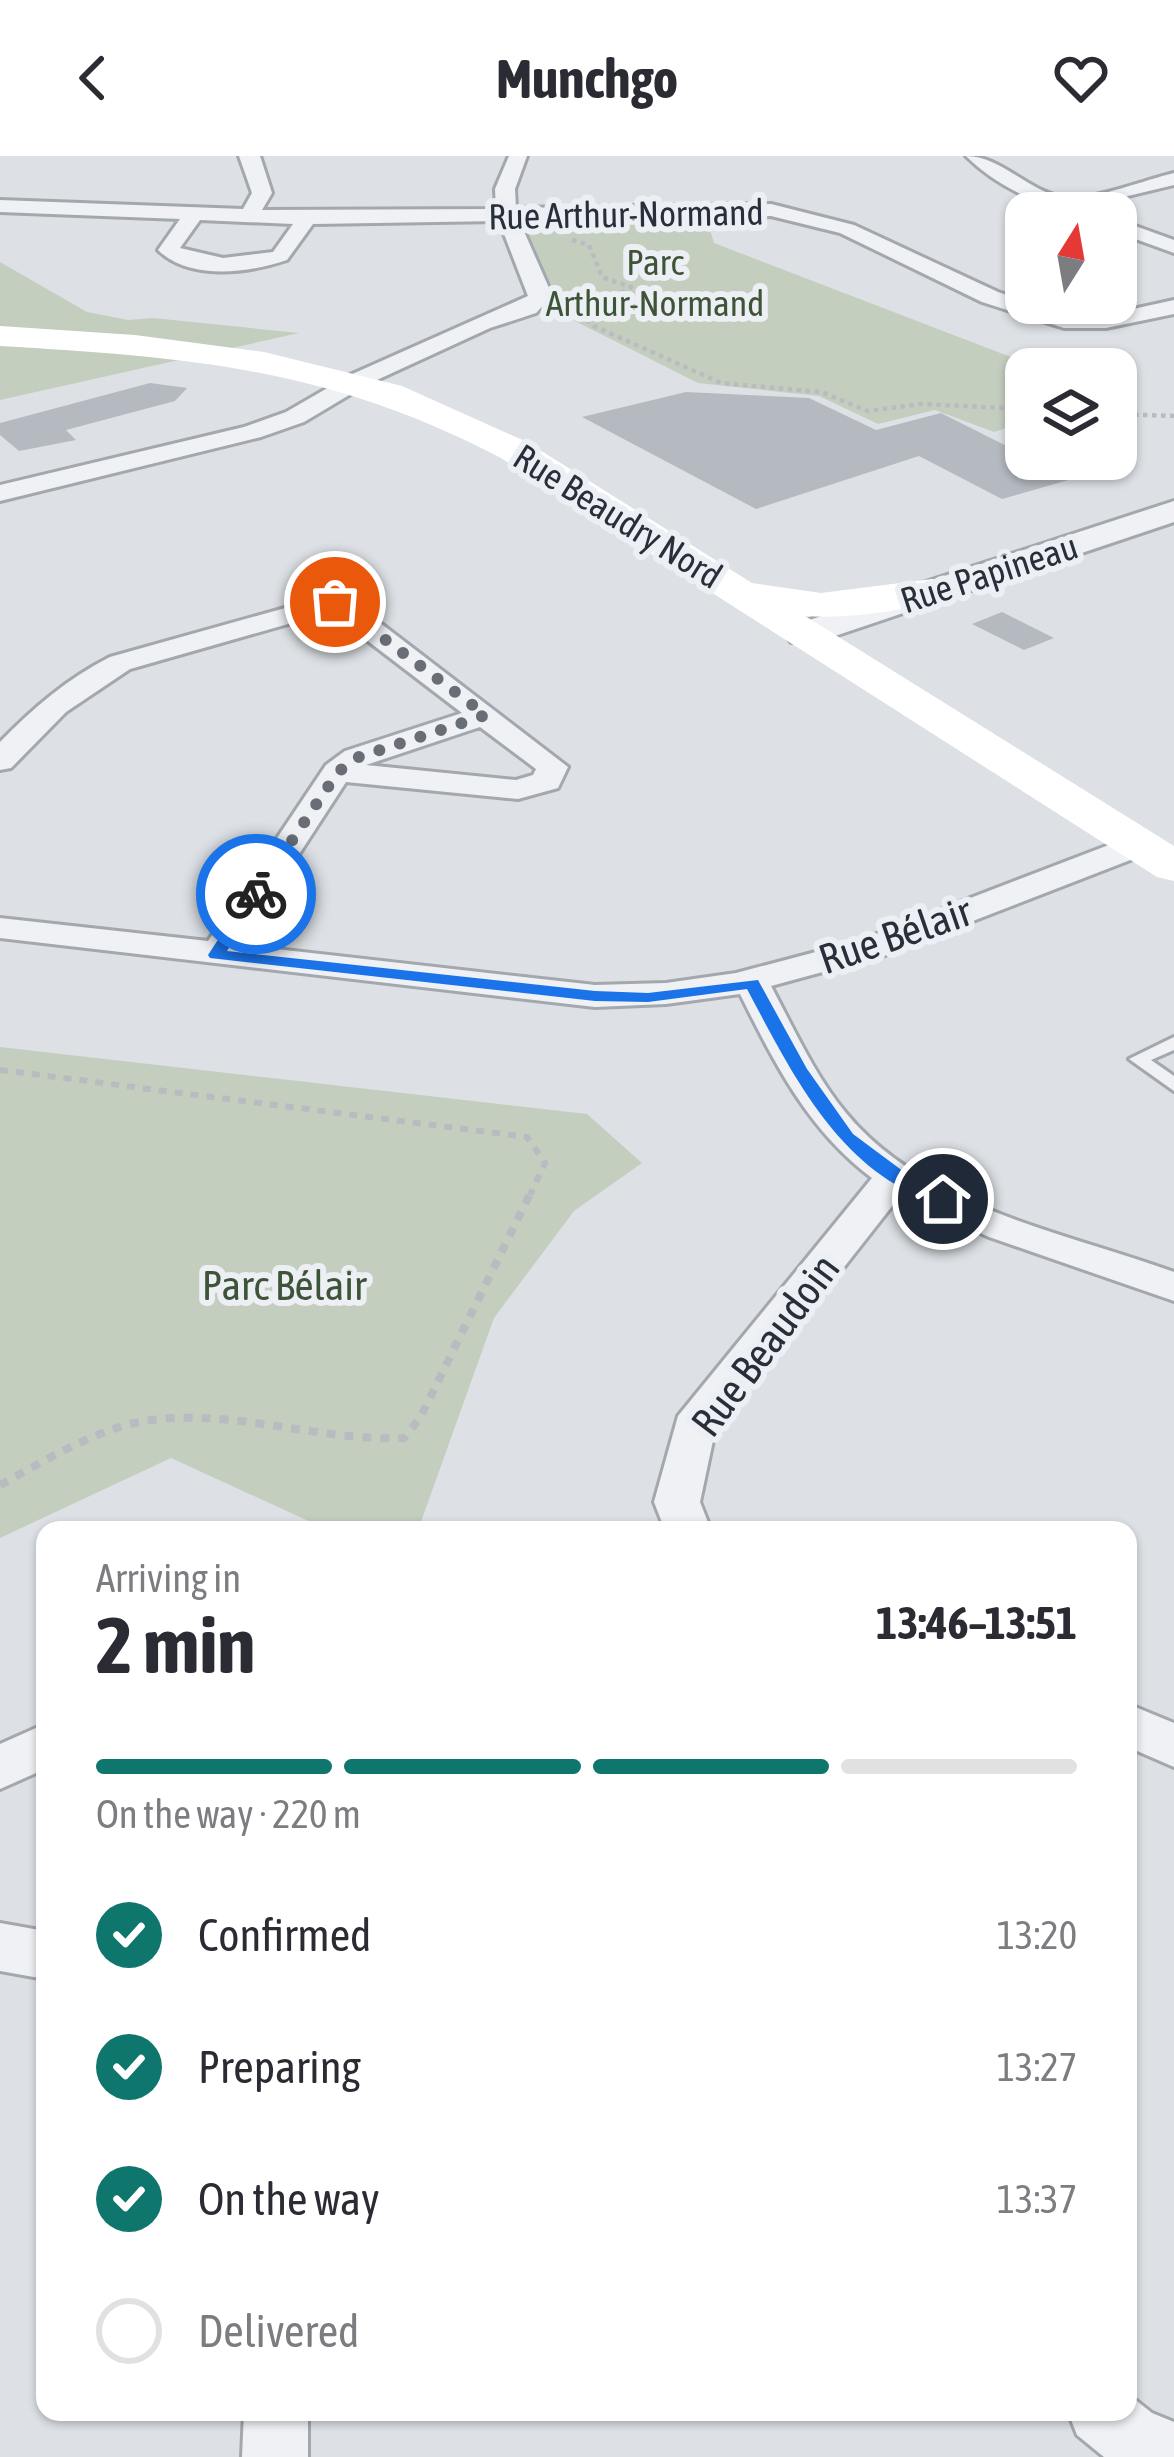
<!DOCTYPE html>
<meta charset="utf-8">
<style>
body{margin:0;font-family:"Asap Condensed",sans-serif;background:#f2f2f3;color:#2b2b33;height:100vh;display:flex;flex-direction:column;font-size:45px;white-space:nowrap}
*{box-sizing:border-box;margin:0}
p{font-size:39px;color:#7c7c81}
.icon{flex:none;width:66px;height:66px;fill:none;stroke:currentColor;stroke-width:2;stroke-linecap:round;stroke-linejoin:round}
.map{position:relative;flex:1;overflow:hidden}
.drawer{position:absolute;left:36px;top:1365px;width:1101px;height:900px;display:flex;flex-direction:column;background:#fff;border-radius:24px;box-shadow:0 3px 9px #0004}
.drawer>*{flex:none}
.needle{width:78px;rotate:11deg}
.controls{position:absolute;left:1005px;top:36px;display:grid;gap:24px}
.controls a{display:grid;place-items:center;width:132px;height:132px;border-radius:24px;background:#fff;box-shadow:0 3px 9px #0004;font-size:60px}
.pin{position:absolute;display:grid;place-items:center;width:102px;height:102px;color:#fff;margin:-51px;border:6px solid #fff;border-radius:50%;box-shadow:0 3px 12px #0007}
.courier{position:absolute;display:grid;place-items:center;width:120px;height:120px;margin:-60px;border:9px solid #1a73e8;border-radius:50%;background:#fff;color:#222;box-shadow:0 3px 15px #0007}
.headline em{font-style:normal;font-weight:700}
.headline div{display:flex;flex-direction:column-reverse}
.headline{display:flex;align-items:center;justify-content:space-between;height:204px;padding:0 60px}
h1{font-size:78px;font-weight:700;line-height:90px}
.bar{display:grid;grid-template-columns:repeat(4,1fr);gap:18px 12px;align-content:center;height:144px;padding:0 60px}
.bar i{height:15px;border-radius:9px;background:#e1e1e2}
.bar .on{background:#0f766e}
.bar p{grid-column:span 4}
ol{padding:0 60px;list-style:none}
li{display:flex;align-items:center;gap:36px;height:132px}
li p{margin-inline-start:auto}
li .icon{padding:12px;border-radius:50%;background:#0f766e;color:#fff;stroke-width:4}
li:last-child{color:#7c7c81}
li i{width:66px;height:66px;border:6px solid #e1e1e2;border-radius:50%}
header{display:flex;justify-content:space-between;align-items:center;height:156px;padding:0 60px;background:#fff;font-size:54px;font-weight:700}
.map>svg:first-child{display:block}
.green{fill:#c4cebf}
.building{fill:#b5bac1}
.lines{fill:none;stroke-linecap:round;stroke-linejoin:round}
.service-casing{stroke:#a3a8ae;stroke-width:6}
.minor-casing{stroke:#a3a8ae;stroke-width:6}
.tertiary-casing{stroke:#a3a8ae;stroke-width:6}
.path-far2{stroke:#b8bbc0;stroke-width:4.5;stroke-dasharray:4.5 4.5;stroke-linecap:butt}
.path-far1{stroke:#b8bbc0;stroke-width:6;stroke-dasharray:8 8;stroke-linecap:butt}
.path{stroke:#b8bbc0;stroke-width:8;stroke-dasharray:9 9;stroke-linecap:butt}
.service{fill:#eff1f4;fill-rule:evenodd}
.minor{fill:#eff1f4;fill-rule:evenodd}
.tertiary{fill:#eff1f4;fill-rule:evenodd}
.secondary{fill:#fff;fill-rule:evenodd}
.route{fill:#1a73e8}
.done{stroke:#686d76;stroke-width:12;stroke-dasharray:0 21.6}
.labels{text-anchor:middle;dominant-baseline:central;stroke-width:12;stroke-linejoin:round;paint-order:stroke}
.far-street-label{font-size:36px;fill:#292f3a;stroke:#eceff3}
.far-park-label{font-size:36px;fill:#3e5438;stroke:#eceff3}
.street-label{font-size:42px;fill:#292f3a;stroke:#eceff3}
.park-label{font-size:42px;fill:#3e5438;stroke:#eceff3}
</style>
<header><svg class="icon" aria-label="back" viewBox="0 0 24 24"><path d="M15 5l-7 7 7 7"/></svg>Munchgo<svg class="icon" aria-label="heart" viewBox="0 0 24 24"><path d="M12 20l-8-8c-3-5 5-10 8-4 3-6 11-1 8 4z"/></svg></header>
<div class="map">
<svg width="1174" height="2301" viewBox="0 0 1174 2301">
<rect width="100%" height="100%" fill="#dde1e5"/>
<g class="green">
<path d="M705,57L714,87L1042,213H1026V266L994,276L935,254L878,268L819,240L698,227L543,149L506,60Z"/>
<path d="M0,106L87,156L128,164L153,162L299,177L0,244Z"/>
<path d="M0,891L587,958L642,1007L574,1055L494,1162L418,1374H328L171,1302L0,1382Z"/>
</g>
<g class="building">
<path d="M150,227L187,232L175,245L66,274L76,284L19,295L0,279V267Z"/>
<path d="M686,236L809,242L876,274L941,257L1072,323L1002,343L919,300L756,353L582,261Z"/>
<path d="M1002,456L1054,482L1024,494L972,468Z"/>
</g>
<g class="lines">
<g class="service-casing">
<path id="service" d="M1174,881V894L1151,904L1174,920V935L1129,903Z"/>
</g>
<g class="minor-casing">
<g id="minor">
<path d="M239,0H260L272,37L262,54L496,53L495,33L509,0H527L515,33L516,52L771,48L854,69L998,136L1065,158L1106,159L1174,144V158L1106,172H1064L982,146L840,77L771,60L519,64L549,132L550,142L536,157L490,172L366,229L304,266L261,281L0,345V329L244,271L286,256L350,219L528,140L499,65L313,68L287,104C248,117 190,125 158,94L180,63L0,56V44L243,53L252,37ZM200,64L293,68L273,96L223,102L180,92Z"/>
<path d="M966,0C1004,0 1032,41 1071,42C1099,42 1145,24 1174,17V29L1086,50L1096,57C1051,57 998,32 966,0Z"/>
<path d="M1116,63L1174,84V97L1116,76Z"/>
<path d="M335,438L345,440L568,611L558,632L518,643L346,626L240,789L595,829L666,827L736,817L861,784L1127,682H1151L1155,689L1151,696L885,799L771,830C794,873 815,920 846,957C924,1052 1064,1076 1174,1116V1145L989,1081L900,1040L715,1275L700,1346L711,1374H665L654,1346L678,1260L872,1022C808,974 775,908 740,838L666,848L595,851L0,782V762L208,785L326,609L345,595L462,557L330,456L130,513L66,556L11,612L0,614V586C33,552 67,523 110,501ZM480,571L536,613L533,619L516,624L366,609Z"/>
<path d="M1128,1548L1174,1567V1611L1128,1591Z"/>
<path d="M45,1568V1613L0,1633V1588Z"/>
<path d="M0,1767L45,1775V1823L0,1815Z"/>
<path d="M1128,2238L1152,2257L1174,2266V2301H1104L1077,2279L1068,2256H1128Z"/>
<path d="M244,2256H308V2301H242Z"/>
</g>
</g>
<g class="tertiary-casing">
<path id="tertiary" d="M1174,345V366L817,486H791L786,478L791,470Z"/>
</g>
<g class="path-far2">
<path d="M572,84L589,89L602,121L631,131L583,160L594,170L721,227L821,236L868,255L921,248L1026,253"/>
<path d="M1116,258L1174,260"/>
</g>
<path class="path-far1" d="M0,914L527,981L545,1007L530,1039"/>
<path class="path" d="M0,1329C43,1306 87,1278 135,1267C223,1248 315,1286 404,1282L420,1262L531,1036"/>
<use href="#service" class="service"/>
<use href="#minor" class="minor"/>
<use href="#tertiary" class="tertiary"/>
<path class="secondary" d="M0,170L135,179L264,196L402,230L527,286L752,427L821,437L932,423L946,427L952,435L946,443C900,455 852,463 805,460L1174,690V725L1157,721L501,302C329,212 190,201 0,190Z"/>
</g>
<path class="route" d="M256,734L264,738L227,795L595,835L648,837L758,824L807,913L853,978L923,1030L952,1043L943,1049C841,1020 793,919 747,833L648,846L595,845L210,802L208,799L248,738Z"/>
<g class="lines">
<path class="done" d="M256,738L338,616L356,602L486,559L335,446"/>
</g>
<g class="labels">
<g class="far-street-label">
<text transform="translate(626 58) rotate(-1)">Rue Arthur-Normand</text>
<text transform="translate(618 360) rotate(32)">Rue Beaudry Nord</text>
<text transform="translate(989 417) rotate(-18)">Rue Papineau</text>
</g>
<g class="far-park-label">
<text x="655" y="106">Parc<tspan x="655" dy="41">Arthur-Normand</tspan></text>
</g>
<g class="street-label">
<text transform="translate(895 779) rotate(-19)">Rue Bélair</text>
<text transform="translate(765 1189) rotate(-53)">Rue Beaudoin</text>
</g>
<g class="park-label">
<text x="284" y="1129">Parc Bélair</text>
</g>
</g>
</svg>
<div class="controls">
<a><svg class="needle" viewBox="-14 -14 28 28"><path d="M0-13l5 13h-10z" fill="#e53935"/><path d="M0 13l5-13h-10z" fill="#7c7c81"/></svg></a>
<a><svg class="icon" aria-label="layers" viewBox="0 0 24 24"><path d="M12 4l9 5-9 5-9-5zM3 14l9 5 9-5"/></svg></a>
</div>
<div class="pin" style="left:335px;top:446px;background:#ea580c"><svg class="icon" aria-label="bag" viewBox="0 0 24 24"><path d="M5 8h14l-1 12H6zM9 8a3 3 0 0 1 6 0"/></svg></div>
<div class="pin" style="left:943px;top:1043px;background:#1f2937"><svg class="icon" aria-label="home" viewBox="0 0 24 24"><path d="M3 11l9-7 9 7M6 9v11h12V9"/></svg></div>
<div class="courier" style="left:256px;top:738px"><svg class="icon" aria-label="bike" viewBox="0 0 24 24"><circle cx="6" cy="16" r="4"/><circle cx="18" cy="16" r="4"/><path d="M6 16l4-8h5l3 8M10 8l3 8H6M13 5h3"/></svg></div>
<section class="drawer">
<div class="headline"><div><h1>2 min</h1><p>Arriving in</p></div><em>13:46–13:51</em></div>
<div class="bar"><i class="on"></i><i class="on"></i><i class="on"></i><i></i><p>On the way · 220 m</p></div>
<ol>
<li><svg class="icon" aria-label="check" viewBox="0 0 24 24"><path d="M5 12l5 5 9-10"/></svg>Confirmed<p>13:20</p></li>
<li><svg class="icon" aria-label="check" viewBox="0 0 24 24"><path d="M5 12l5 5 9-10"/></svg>Preparing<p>13:27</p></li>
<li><svg class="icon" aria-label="check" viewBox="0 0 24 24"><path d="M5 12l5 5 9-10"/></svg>On the way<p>13:37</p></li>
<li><i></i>Delivered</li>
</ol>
</section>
</div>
